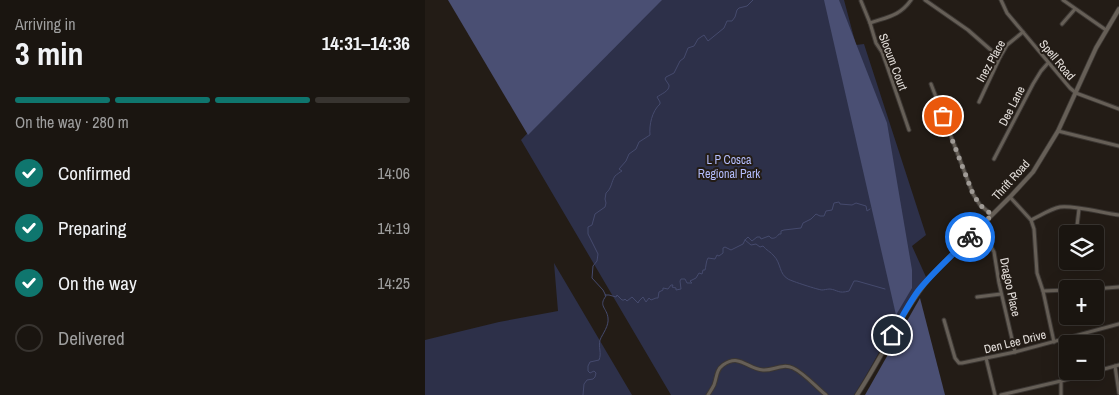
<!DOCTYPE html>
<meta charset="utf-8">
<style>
body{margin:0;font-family:"Archivo Narrow",sans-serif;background:#231e19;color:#f1f3f6;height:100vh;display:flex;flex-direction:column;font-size:19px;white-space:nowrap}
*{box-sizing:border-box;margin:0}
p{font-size:16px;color:#9f9f9f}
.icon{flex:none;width:28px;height:28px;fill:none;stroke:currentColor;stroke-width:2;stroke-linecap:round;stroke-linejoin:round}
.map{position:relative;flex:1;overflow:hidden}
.panel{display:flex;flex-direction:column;background:#1a1510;width:425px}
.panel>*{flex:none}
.fabs{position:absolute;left:634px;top:225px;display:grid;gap:10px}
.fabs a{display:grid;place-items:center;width:45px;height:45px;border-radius:5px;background:#1a1510;box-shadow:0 5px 20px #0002,0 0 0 1px #383430;font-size:25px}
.pin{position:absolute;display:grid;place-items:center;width:42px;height:42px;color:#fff;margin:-21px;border:2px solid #fff;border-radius:50%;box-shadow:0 1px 5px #0007}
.courier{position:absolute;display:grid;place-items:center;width:50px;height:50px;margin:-25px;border:4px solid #1a73e8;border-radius:50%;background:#fff;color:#222;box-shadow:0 1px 6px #0007}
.headline em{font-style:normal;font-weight:800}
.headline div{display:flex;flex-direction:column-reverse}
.headline{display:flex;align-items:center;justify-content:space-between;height:85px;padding:0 15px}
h1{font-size:32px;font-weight:800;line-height:38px}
.bar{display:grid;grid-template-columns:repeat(4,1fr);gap:8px 5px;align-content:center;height:60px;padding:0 15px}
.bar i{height:6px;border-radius:4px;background:#383430}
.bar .selected{background:#0f766e}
.bar p{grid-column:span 4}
ol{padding:0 15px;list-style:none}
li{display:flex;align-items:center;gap:15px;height:55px}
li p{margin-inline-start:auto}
li .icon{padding:5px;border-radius:50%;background:#0f766e;color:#fff;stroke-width:4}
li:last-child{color:#9f9f9f}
li i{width:28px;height:28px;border:2px solid #383430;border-radius:50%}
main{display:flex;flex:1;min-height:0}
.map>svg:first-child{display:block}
.green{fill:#2d3049}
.forest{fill:#4a4f73}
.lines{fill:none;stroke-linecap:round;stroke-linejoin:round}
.stream{stroke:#454a6d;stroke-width:1}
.minor-casing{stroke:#3c3733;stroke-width:5}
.tertiary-casing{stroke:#3c3733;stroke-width:5.5}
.minor{stroke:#665f57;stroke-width:3}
.tertiary{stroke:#665f57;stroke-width:4}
.done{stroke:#a09b96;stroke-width:5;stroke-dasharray:0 9}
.route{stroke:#1a73e8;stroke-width:6}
.labels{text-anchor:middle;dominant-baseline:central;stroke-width:4;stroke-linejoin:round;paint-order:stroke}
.street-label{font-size:12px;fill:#e4dfdb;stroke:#231c16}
.park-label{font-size:12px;fill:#b4bdfc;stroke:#231c16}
</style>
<main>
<section class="panel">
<div class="headline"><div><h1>3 min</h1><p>Arriving in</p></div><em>14:31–14:36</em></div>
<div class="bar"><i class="selected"></i><i class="selected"></i><i class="selected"></i><i></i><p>On the way · 280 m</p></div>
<ol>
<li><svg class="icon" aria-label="check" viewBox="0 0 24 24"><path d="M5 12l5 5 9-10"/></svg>Confirmed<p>14:06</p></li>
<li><svg class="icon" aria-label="check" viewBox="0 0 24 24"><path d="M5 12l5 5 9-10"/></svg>Preparing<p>14:19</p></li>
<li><svg class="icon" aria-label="check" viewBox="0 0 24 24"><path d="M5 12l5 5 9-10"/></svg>On the way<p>14:25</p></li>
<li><i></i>Delivered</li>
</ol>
</section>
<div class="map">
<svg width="694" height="395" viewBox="0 0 694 395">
<rect width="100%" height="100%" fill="#231c16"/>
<g class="green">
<path d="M228,0H419L431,45L439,44L501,235L487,246L501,277C472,313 454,357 429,395H246L96,140Z"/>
<path d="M129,263L207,395H0V340L74,322L133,311Z"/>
</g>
<g class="forest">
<path d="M23,0H237L103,135Z"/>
<path d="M399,0H414L462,123L487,270V288L471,315Z"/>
<path d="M495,298L520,395H440Z"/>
</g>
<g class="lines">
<g class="stream">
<path d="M320,240L326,245L331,244L335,247L338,246C341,250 346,252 349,256C356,263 354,274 363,279C366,281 394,290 397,290C399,290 402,289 405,289C413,290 413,294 424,291L429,281H432L460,289"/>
<path d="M180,295H184L191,297L192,295L197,300H199L200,299L202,301L207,297L213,303L214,301L218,297L221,302L224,298L226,300L231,298H233L234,292L238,290V288L243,289L246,285H248L247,287L251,288V290L256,289L255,281L256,279H260L262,283H267L265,281L271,278L274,273L277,274L278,270H280C281,267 281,261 283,258L290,259L292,255L294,256L298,253V248L300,247L306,250L318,244L320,240L323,237L327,241L332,237H335L336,239L344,236L346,238C349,239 352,237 354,234H356V231L359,230L376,228L378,223L386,219L391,214L395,216H399L401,211L407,210L409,203L414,202L415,204L427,205L431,203L441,206L442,211L445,209"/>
<path d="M158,395L159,384L162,380L168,379L170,377L171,373L169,371L165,373L163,371V366L165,362L174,360C177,353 173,347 175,340C178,333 184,326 183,318C182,308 173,306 181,296L178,290L167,278L168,266L172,261L173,254L163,234V227L167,225L170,214L180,207L181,203L180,199L181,193C187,188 186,182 190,176C191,175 195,172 197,171L194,169L201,161L204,154L211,149L214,142L225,135C224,125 227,111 235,104V102L232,97C236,94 245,91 244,85C243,83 241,81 240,79L241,77L249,73L255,61L259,58L263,48L269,46L273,39L279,35L283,41L299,28L302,21H307L310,17L312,10L314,8L322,6L328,0"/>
</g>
<g class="minor-casing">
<g id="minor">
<path d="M500,0L543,30L567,51L575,57"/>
<path d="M576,0L582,13L645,88L651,93L694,109"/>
<path d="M638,0L681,30"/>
<path d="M436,1L445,23L451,43L457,52L461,63L484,130"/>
<path d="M445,23C462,17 475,16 486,0"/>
<path d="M637,24L650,9"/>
<path d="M506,84L548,194L555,205L567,215"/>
<path d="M554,102L575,57L582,45L598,32"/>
<path d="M633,131L694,146"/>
<path d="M569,159L608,84L616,71L623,63"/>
<path d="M585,197L606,220L609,229L612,273L618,291L629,342"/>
<path d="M606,220C615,216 625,209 635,207C649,205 678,213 694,215"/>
<path d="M553,229L561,238L569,252L574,283L590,352"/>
<path d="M651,234L654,209"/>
<path d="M669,289L694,287"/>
<path d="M618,291L642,290"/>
<path d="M552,297L576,294"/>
<path d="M519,320L530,358L534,363H537L590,352L694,324"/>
<path d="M561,358L570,395"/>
<path d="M690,366L694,393"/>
<path d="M636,381V395"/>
<path d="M283,395C285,392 287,389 289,385C292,377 291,370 298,365C315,353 322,369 338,370C348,371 357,363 368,368C379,373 391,387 401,395"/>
<path d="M576,395L636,381L694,365"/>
</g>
</g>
<g class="tertiary-casing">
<path id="tertiary" d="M432,395C458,356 476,313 505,277L585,197L608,172L633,131L671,48L694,9"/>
</g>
<use href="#minor" class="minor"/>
<use href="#tertiary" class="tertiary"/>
</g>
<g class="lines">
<path class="done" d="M518,116L548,194L555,205L567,215L545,237"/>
<path class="route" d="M467,335C475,320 483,305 493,291C508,272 528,255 545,237"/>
</g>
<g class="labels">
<g class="street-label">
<text transform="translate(632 60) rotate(50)">Spell Road</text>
<text transform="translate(566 61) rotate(-61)">Inez Place</text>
<text transform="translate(468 62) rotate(69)">Slocum Court</text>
<text transform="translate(587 106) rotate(-63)">Dee Lane</text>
<text transform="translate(586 180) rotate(-48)">Thrift Road</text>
<text transform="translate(585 287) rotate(78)">Dragoo Place</text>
<text transform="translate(590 342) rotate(-14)">Den Lee Drive</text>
</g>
<g class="park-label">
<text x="304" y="160">L P Cosca<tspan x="304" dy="14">Regional Park</tspan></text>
</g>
</g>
</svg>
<div class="fabs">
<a><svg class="icon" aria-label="layers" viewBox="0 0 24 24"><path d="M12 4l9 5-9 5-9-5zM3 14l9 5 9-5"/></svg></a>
<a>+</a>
<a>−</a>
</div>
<div class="pin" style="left:518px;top:116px;background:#ea580c"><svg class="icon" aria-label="bag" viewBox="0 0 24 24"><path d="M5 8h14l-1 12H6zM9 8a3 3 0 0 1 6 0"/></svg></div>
<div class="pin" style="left:467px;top:335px;background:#1f2937"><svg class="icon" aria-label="home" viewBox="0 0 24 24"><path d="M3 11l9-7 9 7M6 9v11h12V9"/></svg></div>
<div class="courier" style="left:545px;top:237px"><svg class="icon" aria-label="bike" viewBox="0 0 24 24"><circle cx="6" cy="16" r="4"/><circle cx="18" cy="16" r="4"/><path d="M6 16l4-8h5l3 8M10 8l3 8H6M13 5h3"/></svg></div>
</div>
</main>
